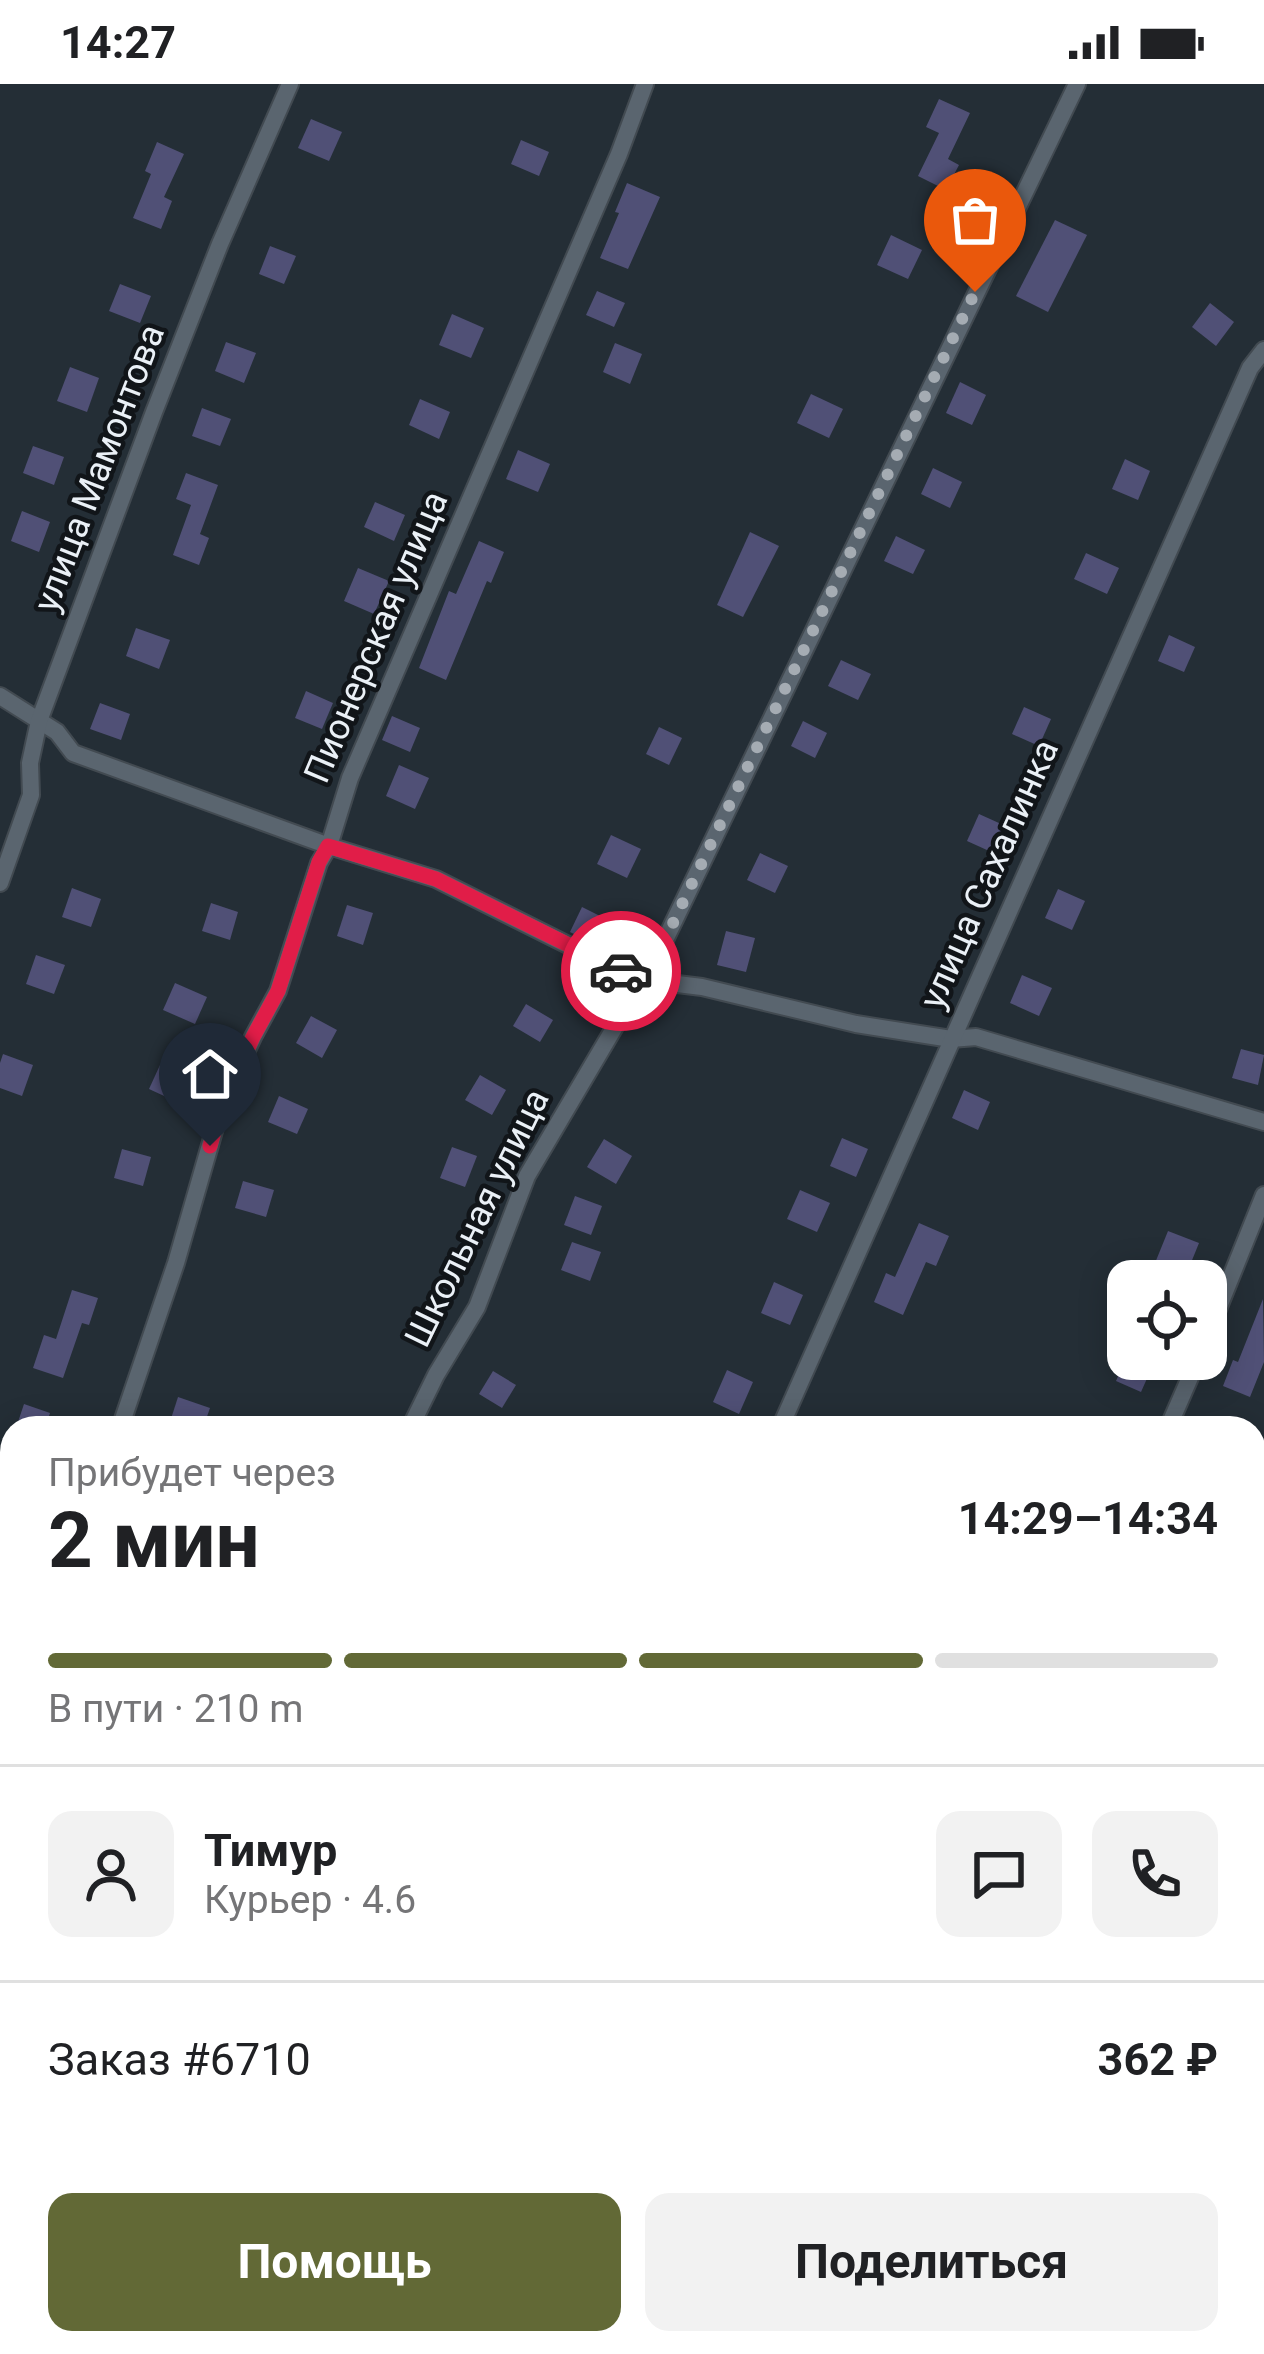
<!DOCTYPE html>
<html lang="ru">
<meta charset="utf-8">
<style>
body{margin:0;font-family:Roboto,sans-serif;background:#f2f2f2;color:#202124;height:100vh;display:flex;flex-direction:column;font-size:45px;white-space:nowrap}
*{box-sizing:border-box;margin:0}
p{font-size:39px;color:#757577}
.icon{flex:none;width:66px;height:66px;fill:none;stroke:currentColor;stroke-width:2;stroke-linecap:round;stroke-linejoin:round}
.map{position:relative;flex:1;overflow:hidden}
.sheet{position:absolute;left:0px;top:1332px;width:1266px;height:939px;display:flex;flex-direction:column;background:#fff;border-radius:36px 36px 0 0;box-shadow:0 6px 30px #0003}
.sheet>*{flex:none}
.fabs{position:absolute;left:1107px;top:1176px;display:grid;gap:24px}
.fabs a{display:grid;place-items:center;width:120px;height:120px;border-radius:24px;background:#fff;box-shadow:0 6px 30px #0003;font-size:60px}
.pin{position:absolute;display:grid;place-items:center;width:102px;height:102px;color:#fff;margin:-123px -51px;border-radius:50% 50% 50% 0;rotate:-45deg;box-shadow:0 0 12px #0007}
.pin .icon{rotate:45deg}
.courier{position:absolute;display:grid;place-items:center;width:120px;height:120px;margin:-60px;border:9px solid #e11d48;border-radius:50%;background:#fff;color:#222;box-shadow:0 3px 15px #0007}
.summary em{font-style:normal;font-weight:700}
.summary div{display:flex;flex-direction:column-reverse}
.summary{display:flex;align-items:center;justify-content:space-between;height:204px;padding:0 48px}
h1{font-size:78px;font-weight:700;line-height:90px}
.bar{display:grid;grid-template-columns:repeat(4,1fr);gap:18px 12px;align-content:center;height:144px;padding:0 48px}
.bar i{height:15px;border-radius:9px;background:#e0e0e0}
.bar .active{background:#626936}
.bar p{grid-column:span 4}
.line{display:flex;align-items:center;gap:30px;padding:0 48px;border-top:3px solid #e0e0e0}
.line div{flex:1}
.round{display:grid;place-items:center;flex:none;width:126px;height:126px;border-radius:24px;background:#f2f2f2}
.action{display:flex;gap:24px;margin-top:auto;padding:24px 48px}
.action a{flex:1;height:138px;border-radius:24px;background:#626936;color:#fff;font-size:48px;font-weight:700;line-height:138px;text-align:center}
.action a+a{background:#f2f2f2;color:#202124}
.status{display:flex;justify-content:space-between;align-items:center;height:84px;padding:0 60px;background:#fff;direction:ltr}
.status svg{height:33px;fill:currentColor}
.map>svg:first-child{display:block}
.building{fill:#505076}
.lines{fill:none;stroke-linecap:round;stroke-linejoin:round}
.street-casing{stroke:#424a51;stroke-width:20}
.street{stroke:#5a656f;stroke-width:16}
.done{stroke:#a5acb3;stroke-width:12;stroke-dasharray:0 21.6}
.route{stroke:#e11d48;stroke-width:15}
.labels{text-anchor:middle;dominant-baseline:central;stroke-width:9;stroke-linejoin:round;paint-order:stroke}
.street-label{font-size:36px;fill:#eaf0f6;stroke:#111519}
</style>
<div class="status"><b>14:27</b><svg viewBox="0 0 49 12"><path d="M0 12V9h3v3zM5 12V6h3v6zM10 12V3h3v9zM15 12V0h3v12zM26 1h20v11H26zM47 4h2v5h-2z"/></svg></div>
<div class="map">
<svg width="1264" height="2270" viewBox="0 0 1264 2270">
<rect width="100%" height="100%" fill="#242e36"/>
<g class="building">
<path d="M939,15L970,29L948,75L959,81L946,106L918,92L939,49L926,43Z"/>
<path d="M311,35L342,48L329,77L298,64Z"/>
<path d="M521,56L549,68L539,92L511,80Z"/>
<path d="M157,58L184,70L164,113L172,117L161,145L133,134L151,90L145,87Z"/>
<path d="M627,99L660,113L628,185L600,174L619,129L615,128Z"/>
<path d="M1055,136L1087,151L1048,228L1016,212Z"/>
<path d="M891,151L922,166L908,195L877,181Z"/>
<path d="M270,162L296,172L284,200L259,190Z"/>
<path d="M120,200L151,212L140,239L109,227Z"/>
<path d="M597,207L625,219L614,243L586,231Z"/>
<path d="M1210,219L1234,238L1216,262L1192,243Z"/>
<path d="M452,230L484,244L471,274L439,261Z"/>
<path d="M226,258L256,269L244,299L215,287Z"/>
<path d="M615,259L642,270L630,300L603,288Z"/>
<path d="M70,283L99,294L87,328L57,317Z"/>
<path d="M960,298L986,311L972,341L946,329Z"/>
<path d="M811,310L843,325L829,354L797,339Z"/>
<path d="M420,315L450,328L439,355L409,341Z"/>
<path d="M202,324L231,335L220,362L192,352Z"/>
<path d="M33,362L64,373L54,401L23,389Z"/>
<path d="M518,366L550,380L538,408L506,395Z"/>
<path d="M1125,375L1150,387L1138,416L1112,405Z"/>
<path d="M933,384L962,398L950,424L921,410Z"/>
<path d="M186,389L218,401L200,450L209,454L199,481L173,471L191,421L176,415Z"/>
<path d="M375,418L405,431L394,457L364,443Z"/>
<path d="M22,427L50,438L39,468L11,457Z"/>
<path d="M750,448L779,462L743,533L717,521Z"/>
<path d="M896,452L925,466L913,490L884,477Z"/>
<path d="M479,457L504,468L491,499L487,497L446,596L419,584L449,507L456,510Z"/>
<path d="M1086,469L1119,484L1107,510L1074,495Z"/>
<path d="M358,484L389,497L374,530L344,517Z"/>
<path d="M136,544L170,556L159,585L126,572Z"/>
<path d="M1169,551L1195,563L1184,588L1158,577Z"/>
<path d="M841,576L871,590L858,616L828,602Z"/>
<path d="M306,607L333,619L322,645L295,634Z"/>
<path d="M100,619L130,630L121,656L90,645Z"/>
<path d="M1024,623L1051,635L1039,662L1012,650Z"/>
<path d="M392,632L420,644L410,668L382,656Z"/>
<path d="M803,637L827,649L815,674L791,662Z"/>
<path d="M659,643L682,654L669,681L646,670Z"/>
<path d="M399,681L429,694L415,725L386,712Z"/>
<path d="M979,730L1010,744L998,771L967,757Z"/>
<path d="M611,751L641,765L627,794L597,780Z"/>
<path d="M760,769L788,782L775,809L747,796Z"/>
<path d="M72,804L101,815L91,843L62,833Z"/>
<path d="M1058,805L1085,817L1072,846L1045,834Z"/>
<path d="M211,819L238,828L230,856L202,847Z"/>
<path d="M347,821L373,829L363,861L337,852Z"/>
<path d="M582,823L612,838L600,863L570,848Z"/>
<path d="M726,847L755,854L746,888L717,881Z"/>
<path d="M36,871L65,881L54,910L26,900Z"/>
<path d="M1022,891L1052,904L1039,932L1010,919Z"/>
<path d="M175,899L207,913L195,940L163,926Z"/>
<path d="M526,920L553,936L540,958L513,942Z"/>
<path d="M311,932L337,946L322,974L296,959Z"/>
<path d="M1241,965L1264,971L1258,1001L1232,994Z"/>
<path d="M3,970L33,981L22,1012L0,1004V979Z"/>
<path d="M160,981L186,992L175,1017L149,1005Z"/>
<path d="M480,991L506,1006L492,1031L465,1016Z"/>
<path d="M964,1006L990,1018L978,1046L952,1034Z"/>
<path d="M279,1012L308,1025L297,1050L268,1038Z"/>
<path d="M842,1054L868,1065L856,1093L830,1082Z"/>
<path d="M604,1055L632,1072L616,1100L587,1083Z"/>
<path d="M452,1063L477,1072L465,1103L440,1094Z"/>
<path d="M122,1065L151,1073L143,1102L114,1094Z"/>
<path d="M243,1097L274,1106L266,1133L235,1124Z"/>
<path d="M800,1106L830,1119L817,1148L787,1135Z"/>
<path d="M575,1112L602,1122L591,1151L564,1141Z"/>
<path d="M919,1139L949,1152L936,1182L926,1178L903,1231L874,1218L886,1189L895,1193Z"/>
<path d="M1168,1147L1199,1159L1186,1191L1155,1179Z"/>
<path d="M572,1158L601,1168L590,1197L561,1186Z"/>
<path d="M774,1198L803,1211L790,1241L761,1229Z"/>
<path d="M72,1206L98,1214L89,1241L82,1239L63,1294L33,1284L44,1251L56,1255Z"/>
<path d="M1263,1215L1264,1278L1250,1313L1223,1302L1233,1276L1238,1278Z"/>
<path d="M1128,1270V1275H1138L1153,1281L1141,1308L1116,1297Z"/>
<path d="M727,1286L753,1298L739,1330L713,1318Z"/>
<path d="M493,1287L516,1301L502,1324L479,1310Z"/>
<path d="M178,1313L210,1324L203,1344H168Z"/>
<path d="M24,1320L50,1329L45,1344H16Z"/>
</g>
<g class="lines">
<g class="street-casing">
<g id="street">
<path d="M0,612L57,648L73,669L329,762L436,795L636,895L702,903L856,940L951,955L976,953L1264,1038"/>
<path d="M0,799L31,711L30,679L39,637L154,328L220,160L290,0"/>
<path d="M636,895L651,885L1077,0"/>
<path d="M1206,1255L1264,1111"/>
<path d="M120,1344L176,1179L221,1023L253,953L278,907L319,779L329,762L350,694L619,70L645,0"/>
<path d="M410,1344L436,1291L477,1223L527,1092L616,941L620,887"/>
<path d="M780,1344L1250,284L1264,266"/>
<path d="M1168,1344L1198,1275"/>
<path d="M0,1443L12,1447"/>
<path d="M0,1793L10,1772"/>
<path d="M1254,1995L1264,1971"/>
<path d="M0,2065L12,2070"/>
<path d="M510,2259L541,2270"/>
<path d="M44,2270L50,2259"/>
<path d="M363,2270L368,2259"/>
<path d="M755,2270L760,2259"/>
<path d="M1136,2270L1141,2259"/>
</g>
</g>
<use href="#street" class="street"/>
</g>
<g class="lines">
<path class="done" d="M621,887L636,895L651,885L975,208"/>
<path class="route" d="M210,1062L221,1023L253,953L278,907L319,778L328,762L436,795L621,887"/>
</g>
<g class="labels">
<g class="street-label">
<text transform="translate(99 384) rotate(-69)">улица Мамонтова</text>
<text transform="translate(376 553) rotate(-67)">Пионерская улица</text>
<text transform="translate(989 790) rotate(-66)">улица Сахалинка</text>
<text transform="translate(477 1134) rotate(-64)">Школьная улица</text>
</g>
</g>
</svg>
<div class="fabs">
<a><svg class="icon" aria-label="locate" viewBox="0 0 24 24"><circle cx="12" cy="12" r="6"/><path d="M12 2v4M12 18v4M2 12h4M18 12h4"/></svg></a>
</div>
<div class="pin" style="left:975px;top:208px;background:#ea580c"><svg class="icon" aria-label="bag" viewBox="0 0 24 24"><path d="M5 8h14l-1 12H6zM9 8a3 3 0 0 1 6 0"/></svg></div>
<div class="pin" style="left:210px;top:1062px;background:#1f2937"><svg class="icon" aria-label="home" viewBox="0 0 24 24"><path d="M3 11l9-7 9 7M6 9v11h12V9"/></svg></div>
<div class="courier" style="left:621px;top:887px"><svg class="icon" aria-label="car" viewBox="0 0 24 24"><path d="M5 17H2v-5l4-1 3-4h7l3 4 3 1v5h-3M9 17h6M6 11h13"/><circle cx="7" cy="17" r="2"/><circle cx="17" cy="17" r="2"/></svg></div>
<section class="sheet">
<div class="summary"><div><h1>2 мин</h1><p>Прибудет через</p></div><em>14:29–14:34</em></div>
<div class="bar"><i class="active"></i><i class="active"></i><i class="active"></i><i></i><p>В пути · 210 m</p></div>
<div class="line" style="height:216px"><a class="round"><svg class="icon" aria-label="person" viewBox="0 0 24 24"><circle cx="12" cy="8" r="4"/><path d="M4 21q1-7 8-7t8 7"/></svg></a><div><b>Тимур</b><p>Курьер · 4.6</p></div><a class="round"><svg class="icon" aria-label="chat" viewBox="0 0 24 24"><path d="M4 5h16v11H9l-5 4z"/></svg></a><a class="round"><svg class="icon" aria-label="phone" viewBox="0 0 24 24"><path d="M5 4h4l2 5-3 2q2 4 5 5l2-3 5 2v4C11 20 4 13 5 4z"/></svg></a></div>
<div class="line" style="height:156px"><div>Заказ #6710</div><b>362 ₽</b></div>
<div class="action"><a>Помощь</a><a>Поделиться</a></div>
</section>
</div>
